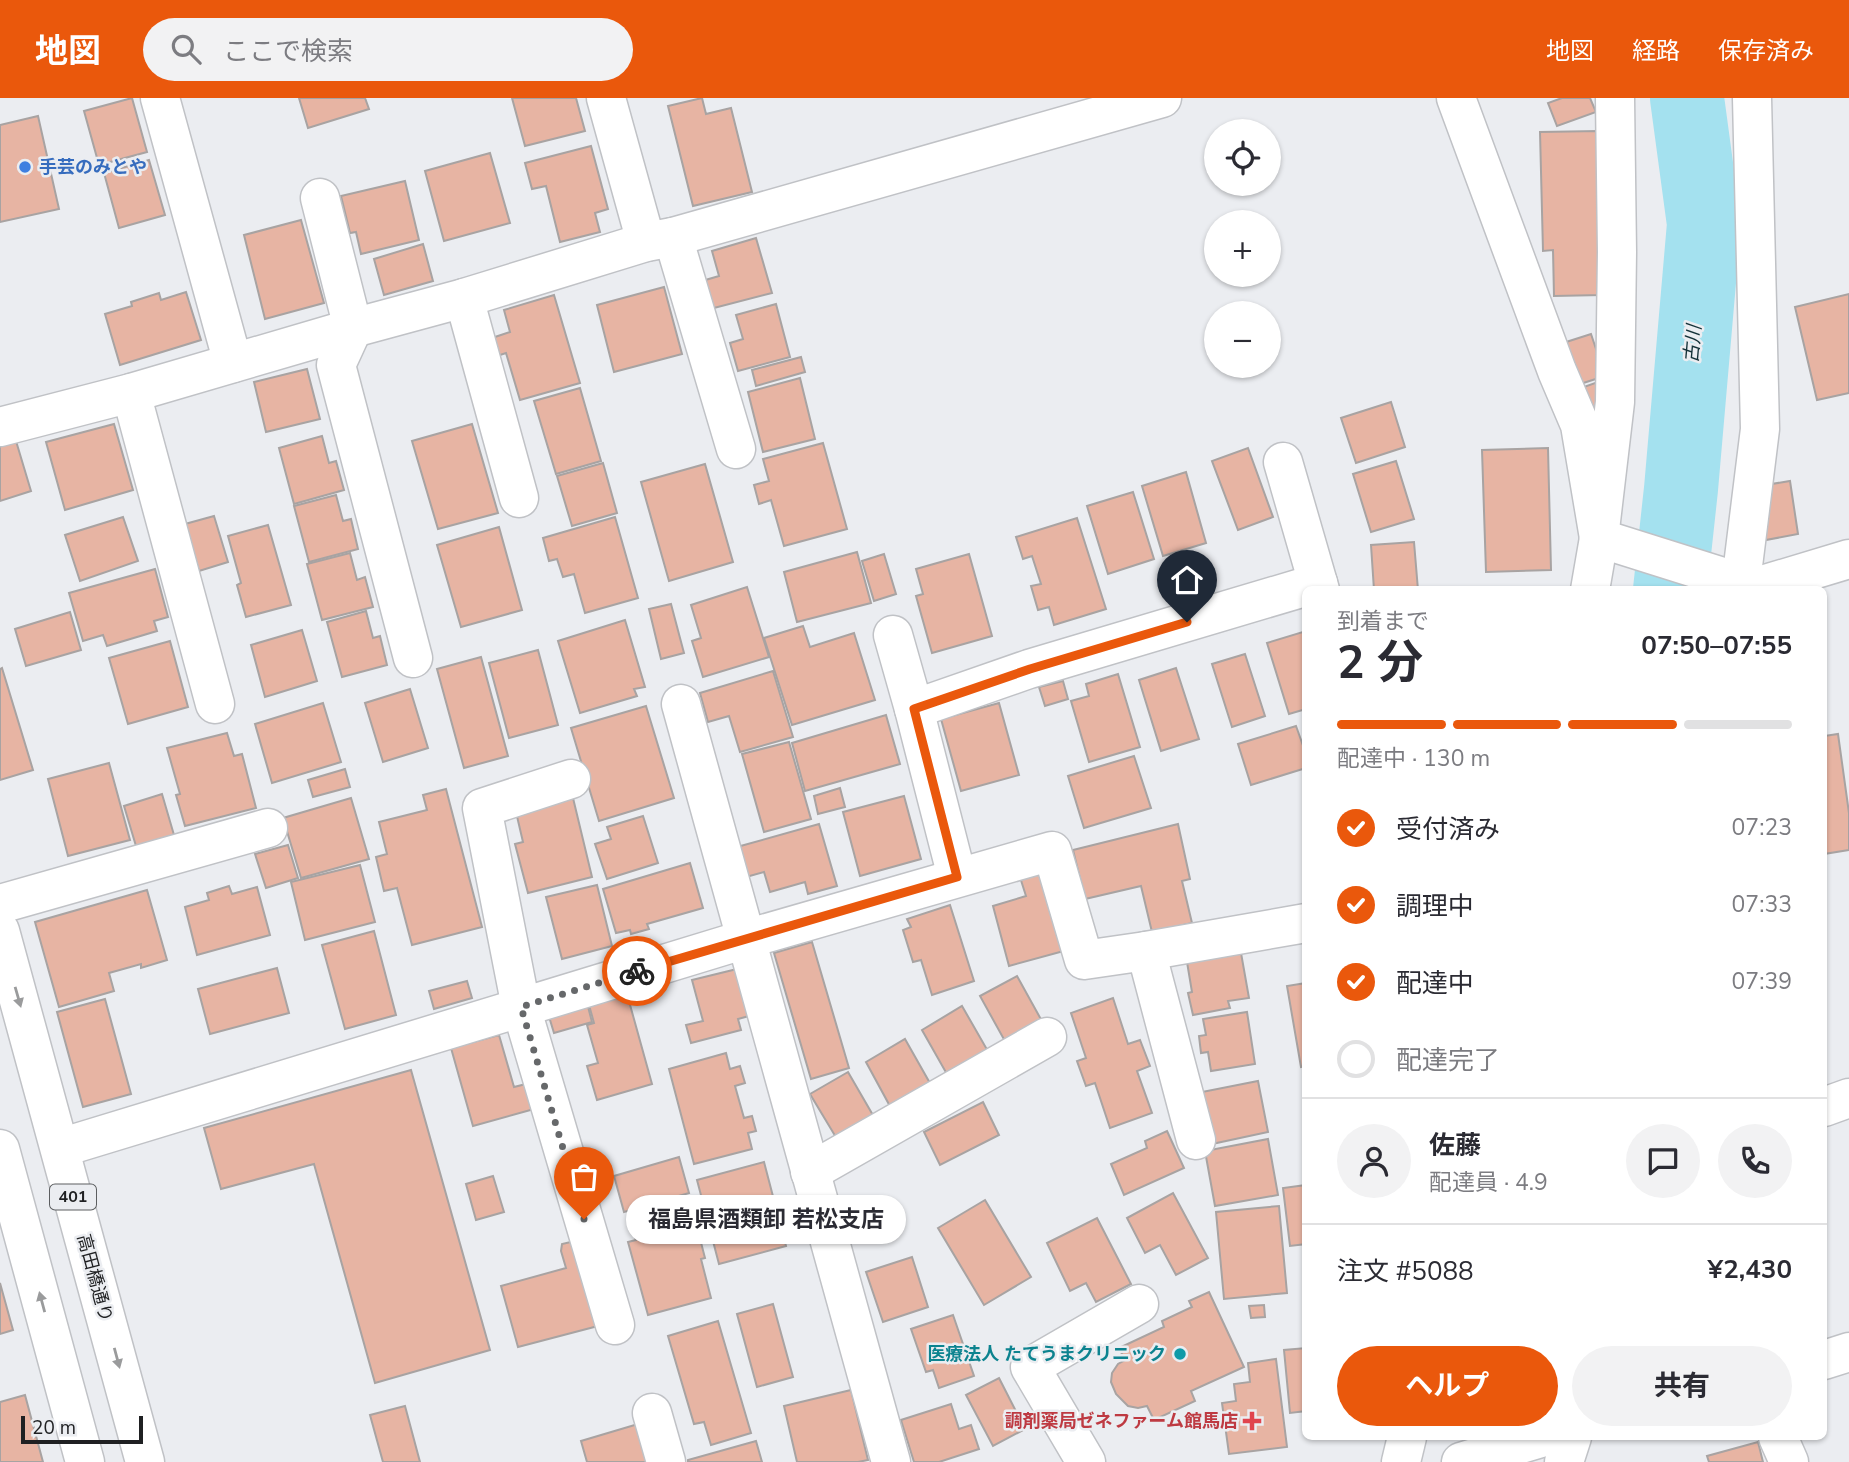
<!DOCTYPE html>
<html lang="ja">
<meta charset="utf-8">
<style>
body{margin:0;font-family:"Nunito Sans","Noto Sans JP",sans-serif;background:#f2f2f3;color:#2b2b33;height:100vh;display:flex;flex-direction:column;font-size:26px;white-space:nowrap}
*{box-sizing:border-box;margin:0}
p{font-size:23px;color:#7c7c81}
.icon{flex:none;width:38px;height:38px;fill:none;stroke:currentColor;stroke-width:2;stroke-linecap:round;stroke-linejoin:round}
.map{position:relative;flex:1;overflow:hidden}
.side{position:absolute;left:1302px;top:488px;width:525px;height:854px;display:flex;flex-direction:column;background:#fff;border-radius:10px;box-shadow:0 2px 5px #0004}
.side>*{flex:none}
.buttons{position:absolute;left:1204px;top:21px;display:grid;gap:14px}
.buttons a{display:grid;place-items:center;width:77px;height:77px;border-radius:50%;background:#fff;box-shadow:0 2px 5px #0004;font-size:35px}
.scale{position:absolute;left:21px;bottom:18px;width:122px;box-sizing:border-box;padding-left:7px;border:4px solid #1f2022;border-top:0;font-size:19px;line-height:24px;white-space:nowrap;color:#1f2022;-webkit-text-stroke:5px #ebedf1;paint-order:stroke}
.pin{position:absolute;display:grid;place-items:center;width:60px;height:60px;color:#fff;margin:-72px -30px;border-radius:50% 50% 50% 0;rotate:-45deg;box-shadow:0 0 7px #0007}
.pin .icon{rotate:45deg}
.courier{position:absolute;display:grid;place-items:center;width:70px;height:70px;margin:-35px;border:5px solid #ea580c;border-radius:50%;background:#fff;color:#222;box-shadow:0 2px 9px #0007}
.bubble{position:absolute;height:49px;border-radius:24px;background:#fff;box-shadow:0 2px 5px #0004;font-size:23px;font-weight:700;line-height:49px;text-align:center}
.head em{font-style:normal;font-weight:700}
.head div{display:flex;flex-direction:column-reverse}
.head{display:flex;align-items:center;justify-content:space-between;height:119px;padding:0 35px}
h1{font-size:46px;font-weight:700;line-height:52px}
.bar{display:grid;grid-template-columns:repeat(4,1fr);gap:10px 7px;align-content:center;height:84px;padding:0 35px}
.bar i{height:9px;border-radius:5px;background:#e1e1e2}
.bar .on{background:#ea580c}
.bar p{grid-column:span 4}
.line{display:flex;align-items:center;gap:18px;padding:0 35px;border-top:2px solid #e1e1e2}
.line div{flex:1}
.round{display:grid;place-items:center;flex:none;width:74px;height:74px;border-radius:37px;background:#f2f2f3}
ol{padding:0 35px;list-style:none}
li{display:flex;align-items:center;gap:21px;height:77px}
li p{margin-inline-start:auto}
li .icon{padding:7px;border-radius:50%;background:#ea580c;color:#fff;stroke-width:4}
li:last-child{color:#7c7c81}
li i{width:38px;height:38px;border:4px solid #e1e1e2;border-radius:50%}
.action{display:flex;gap:14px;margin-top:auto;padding:14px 35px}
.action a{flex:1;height:80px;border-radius:42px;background:#ea580c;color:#fff;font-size:28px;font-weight:700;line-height:80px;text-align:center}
.action a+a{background:#f2f2f3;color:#2b2b33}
header{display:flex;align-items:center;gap:42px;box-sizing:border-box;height:98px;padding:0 35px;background:#ea580c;color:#fff}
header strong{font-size:33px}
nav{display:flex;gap:38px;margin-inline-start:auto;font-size:24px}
.search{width:490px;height:63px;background:#f2f2f3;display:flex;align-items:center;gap:18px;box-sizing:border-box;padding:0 24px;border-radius:38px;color:#7c7c81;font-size:26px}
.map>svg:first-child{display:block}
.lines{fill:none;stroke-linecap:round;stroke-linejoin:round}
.river{stroke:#a4e1ef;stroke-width:74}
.building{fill:#e7b4a3;stroke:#a8a3a2;stroke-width:2}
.minor-casing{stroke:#c0c2c6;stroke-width:41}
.highway-casing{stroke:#c0c2c6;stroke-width:41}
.minor{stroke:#fff;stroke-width:38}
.highway{stroke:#fff;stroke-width:38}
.oneway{fill:#9a9b9c}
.done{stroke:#66686a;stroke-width:7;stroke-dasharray:0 12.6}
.route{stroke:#ea580c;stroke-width:9}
.shop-dot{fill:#3f7fe0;stroke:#ebedf1;stroke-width:2.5}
.culture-dot{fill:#0f9aa8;stroke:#ebedf1;stroke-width:2.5}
.health-dot{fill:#e0444e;stroke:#ebedf1;stroke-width:2.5}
.labels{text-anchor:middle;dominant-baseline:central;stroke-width:5;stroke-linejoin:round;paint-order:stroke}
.shield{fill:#ebedf1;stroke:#5c5e60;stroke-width:2}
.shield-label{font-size:16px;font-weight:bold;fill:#1f2022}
.shop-label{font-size:18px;font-weight:bold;fill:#366cbe;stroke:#ebedf1;text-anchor:start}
.street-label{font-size:18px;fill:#1f2022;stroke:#ebedf1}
.culture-label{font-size:18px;font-weight:bold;fill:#0d838f;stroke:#ebedf1;text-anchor:end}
.health-label{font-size:18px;font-weight:bold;fill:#be3a42;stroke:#ebedf1;text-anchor:end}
.water-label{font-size:19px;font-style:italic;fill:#133138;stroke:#ebedf1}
</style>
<header>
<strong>地図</strong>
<div class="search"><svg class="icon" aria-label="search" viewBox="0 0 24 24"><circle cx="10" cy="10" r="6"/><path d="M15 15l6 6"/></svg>ここで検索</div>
<nav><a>地図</a><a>経路</a><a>保存済み</a></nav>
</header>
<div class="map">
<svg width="1849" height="1364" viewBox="0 0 1849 1364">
<rect width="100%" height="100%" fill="#ebedf1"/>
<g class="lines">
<path class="river" d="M1670,492L1681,391L1704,126L1687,0"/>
</g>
<g class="building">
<path d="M132,0L147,54L99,67L84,13Z"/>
<path d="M299,0H365L369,11L308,30Z"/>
<path d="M512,0H576L585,33L525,48Z"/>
<path d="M702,0L706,16L731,10L752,94L693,108L668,8Z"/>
<path d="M1562,0H1590L1596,14L1557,28L1548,5Z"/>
<path d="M38,18L59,111L0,124V27Z"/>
<path d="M1598,33L1602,197L1554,198L1553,152L1543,153L1540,34Z"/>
<path d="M591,48L608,111L595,115L600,134L560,144L546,88L532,91L525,65Z"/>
<path d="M490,55L510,125L444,143L425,73Z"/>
<path d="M149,62L165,117L119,130L104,75Z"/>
<path d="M405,83L419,142L361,156L356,134L350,135L341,98Z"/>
<path d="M301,122L324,205L265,221L244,137Z"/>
<path d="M756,140L772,195L710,211L702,183L719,178L712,153Z"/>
<path d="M423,146L433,183L384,197L374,161Z"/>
<path d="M664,189L682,256L614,274L597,207Z"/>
<path d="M186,194L201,242L120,267L105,216L132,208L131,204L159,195L161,202Z"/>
<path d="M1849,196V295L1817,302L1795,209Z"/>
<path d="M554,197L580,285L520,302L506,255L497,258L492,240L510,234L504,212Z"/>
<path d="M776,206L790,259L738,273L730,245L743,241L736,217Z"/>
<path d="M1591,236L1605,278L1574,288L1560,246Z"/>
<path d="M801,259L805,274L756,288L752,272Z"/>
<path d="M307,271L320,321L266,334L254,284Z"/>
<path d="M800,280L815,341L763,354L748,294Z"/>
<path d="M1598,284L1605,305L1585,312L1578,291Z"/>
<path d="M580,290L601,363L556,376L534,303Z"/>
<path d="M1391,304L1405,349L1356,365L1341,320Z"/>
<path d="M114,326L133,392L65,412L46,344Z"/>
<path d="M472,326L498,415L438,431L412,343Z"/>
<path d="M322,338L329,365L336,363L344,392L294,406L279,350Z"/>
<path d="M16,343L31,393L0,403V348Z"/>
<path d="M823,345L847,431L784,448L771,402L759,406L754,387L769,383L763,361Z"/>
<path d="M1248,350L1273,419L1238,432L1212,363Z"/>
<path d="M1548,350L1551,472L1486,474L1482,352Z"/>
<path d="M1396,363L1414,421L1371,434L1353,376Z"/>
<path d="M603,365L617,415L572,428L557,378Z"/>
<path d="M705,366L733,464L669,483L641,384Z"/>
<path d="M1186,374L1206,445L1163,458L1142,388Z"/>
<path d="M1790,383L1798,436L1766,442L1759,388Z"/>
<path d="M1133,394L1154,461L1108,476L1087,408Z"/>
<path d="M336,397L343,423L351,421L358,451L309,464L294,408Z"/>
<path d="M214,418L228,464L199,473L185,426Z"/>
<path d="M123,419L138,463L80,483L65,437Z"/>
<path d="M615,419L638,500L585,515L574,476L563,479L557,461L549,463L543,440Z"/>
<path d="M1077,420L1106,511L1054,527L1049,509L1038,512L1031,488L1041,486L1032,458L1023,461L1016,439Z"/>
<path d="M268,427L291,507L246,519L237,487L241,485L228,438Z"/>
<path d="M499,429L522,512L461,529L437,447Z"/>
<path d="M1414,444L1418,492H1374L1371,447Z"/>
<path d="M857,454L871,505L797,524L784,474Z"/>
<path d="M350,455L357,482L365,479L373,509L322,522L307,466Z"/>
<path d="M884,456L896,496L874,503L862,463Z"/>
<path d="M969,456L992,538L932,555L916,498L923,496L916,471Z"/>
<path d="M155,471L168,519L154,523L157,533L107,548L103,537L83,543L69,495Z"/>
<path d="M747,489L769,559L703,579L692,543L701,540L691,507Z"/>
<path d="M671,506L684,555L661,561L649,511Z"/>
<path d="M366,513L373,540L380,538L387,567L342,579L327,524Z"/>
<path d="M70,514L81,552L26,568L15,531Z"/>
<path d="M625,522L645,589L634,591L637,598L580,615L558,543Z"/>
<path d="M803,528L810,549L854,535L875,602L792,627L764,540Z"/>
<path d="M302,532L317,583L265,599L251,547Z"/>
<path d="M1306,533V611L1289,616L1267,545Z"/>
<path d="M170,543L188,609L128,626L109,560Z"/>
<path d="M538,552L558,627L509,640L489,565Z"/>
<path d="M1245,556L1265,618L1232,629L1212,566Z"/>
<path d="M481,559L508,658L464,670L437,571Z"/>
<path d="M2,570L33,672L0,682V571Z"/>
<path d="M1176,570L1199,641L1161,653L1139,582Z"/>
<path d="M773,573L793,639L740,654L729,618L708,624L700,595Z"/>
<path d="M1118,576L1140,649L1089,664L1071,603L1089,598L1086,586Z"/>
<path d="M1063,583L1068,601L1045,608L1039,589Z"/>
<path d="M410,591L428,650L383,664L365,605Z"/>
<path d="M323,605L341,664L272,685L255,626Z"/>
<path d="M999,605L1019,677L961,693L941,621Z"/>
<path d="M646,608L674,700L599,723L571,630Z"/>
<path d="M886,617L900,666L805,693L792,645Z"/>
<path d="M1296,628L1306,656V670L1251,687L1238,646Z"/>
<path d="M227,635L234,658L242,656L256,710L185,728L176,697L180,696L167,650Z"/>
<path d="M1838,636L1849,715V752L1824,756V638Z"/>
<path d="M789,644L811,721L764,734L742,656Z"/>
<path d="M1134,658L1151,710L1084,730L1068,678Z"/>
<path d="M109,665L130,742L68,758L48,681Z"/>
<path d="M345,671L350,689L313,699L308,682Z"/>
<path d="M840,690L845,709L818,716L814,698Z"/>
<path d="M446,691L482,829L412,847L397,790L384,793L376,759L387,756L379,724L427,712L423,697Z"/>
<path d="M162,696L174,737L136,748L124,708Z"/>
<path d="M904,698L921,761L860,778L843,714Z"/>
<path d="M351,700L369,761L301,780L283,720Z"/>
<path d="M573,700L592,779L528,795L515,746L523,744L516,714Z"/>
<path d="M643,718L658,765L607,781L595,746L611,741L607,729Z"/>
<path d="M819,726L837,788L808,796L805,784L770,794L764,774L746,779L737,749Z"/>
<path d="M1178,726L1190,781L1182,783L1192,825L1152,834L1141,788L1085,801L1073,752Z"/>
<path d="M288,747L298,780L266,790L255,756Z"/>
<path d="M690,765L703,810L647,826L649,831L631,836L630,832L616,835L603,791Z"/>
<path d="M360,767L375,824L305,842L291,784Z"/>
<path d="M1047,768L1071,851L1009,868L993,808L1026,798L1019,776Z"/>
<path d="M597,787L612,848L562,861L546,799Z"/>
<path d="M229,788L232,796L257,789L270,837L197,857L185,809L209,802L207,795Z"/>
<path d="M147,792L167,862L141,870V866L109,875L114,893L59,909L35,824Z"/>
<path d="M950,807L974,883L932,897L921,862L913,864L903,832L911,829L907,821Z"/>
<path d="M374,833L396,917L345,931L322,847Z"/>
<path d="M812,844L849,970L811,981L774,855Z"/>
<path d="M1241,855L1249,900L1228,903L1230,910L1193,917L1188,895L1192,894L1187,864Z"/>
<path d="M277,870L289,915L210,936L198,891Z"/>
<path d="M737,871L749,918L738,921L741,932L691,945L686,927L703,923L692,882Z"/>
<path d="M1017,878L1043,925L1006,945L980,898Z"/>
<path d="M467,883L472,900L434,911L429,893Z"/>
<path d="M1306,885V968L1301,969L1287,888Z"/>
<path d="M627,896L652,986L597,1002L587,968L598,965L587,927L594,925L589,907Z"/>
<path d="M1113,900L1128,946L1140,942L1150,968L1137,973L1152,1015L1110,1030L1095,985L1086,988L1077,963L1086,960L1071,915Z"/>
<path d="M105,901L131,996L83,1009L57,914Z"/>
<path d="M586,901L592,924L554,935L547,912Z"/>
<path d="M962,908L989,955L948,978L922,932Z"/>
<path d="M1247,914L1255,966L1211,973L1208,954L1201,955L1199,938L1206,937L1203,921Z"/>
<path d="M499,937L514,989L526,986L534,1011L473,1028L451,950Z"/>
<path d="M905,941L931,987L891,1010L866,964Z"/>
<path d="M726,955L730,971L740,968L745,985L735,988L744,1020L752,1018L756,1033L748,1035L752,1051L694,1066L669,971Z"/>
<path d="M411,972L490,1252L375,1285L314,1066L221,1091L204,1030Z"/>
<path d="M848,974L874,1019L837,1041L810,996Z"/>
<path d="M1258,983L1268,1034L1212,1046L1202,994Z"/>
<path d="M983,1004L999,1037L940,1067L924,1034Z"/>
<path d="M1167,1033L1184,1070L1124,1097L1111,1066L1147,1050L1145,1043Z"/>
<path d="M1268,1041L1278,1097L1215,1108L1205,1053Z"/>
<path d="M679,1059L689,1095L624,1114L614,1078Z"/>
<path d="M764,1064L786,1148L719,1166L697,1082Z"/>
<path d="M493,1078L504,1114L476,1122L466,1086Z"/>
<path d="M1306,1087V1146L1290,1148L1283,1090Z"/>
<path d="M1173,1095L1208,1160L1176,1177L1160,1147L1145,1155L1127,1120Z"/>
<path d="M690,1102L705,1160L701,1161L711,1200L648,1217L628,1144L636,1142L630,1117Z"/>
<path d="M985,1102L1031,1179L984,1207L938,1130Z"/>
<path d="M1279,1108L1287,1195L1224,1201L1216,1114Z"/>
<path d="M1097,1120L1131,1186L1096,1204L1086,1185L1070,1193L1047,1145Z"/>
<path d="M575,1143L598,1228L518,1249L501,1188L566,1170L561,1153L562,1146Z"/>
<path d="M912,1159L928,1209L883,1224L866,1174Z"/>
<path d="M0,1185L13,1232L0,1236Z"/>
<path d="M1209,1194L1244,1269L1191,1293L1195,1303L1154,1322L1147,1308L1138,1310L1128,1308L1116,1296L1111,1284L1112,1275L1118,1266L1125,1262L1119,1250L1164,1229L1162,1223L1192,1209L1189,1203Z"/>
<path d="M773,1206L793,1279L757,1289L737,1216Z"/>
<path d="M1264,1207L1265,1219L1251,1220L1249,1208Z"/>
<path d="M953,1217L974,1278L939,1290L933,1272L926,1274L911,1231Z"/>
<path d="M718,1223L751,1335L711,1347L704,1324L694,1326L668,1238Z"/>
<path d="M1306,1250V1313L1290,1315L1284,1252Z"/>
<path d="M1276,1261L1287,1349L1229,1356L1222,1305L1236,1303L1234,1286L1250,1284L1248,1265Z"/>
<path d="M999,1280L1025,1331L993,1348L966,1297Z"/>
<path d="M851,1292L868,1362L858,1364H797L784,1308Z"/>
<path d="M25,1297L43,1364H0V1304Z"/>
<path d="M951,1306L959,1331L971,1327L979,1351L939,1364H914L901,1322Z"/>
<path d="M405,1308L420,1364H383L370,1317Z"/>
<path d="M638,1326L649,1364H587L581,1343Z"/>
<path d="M756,1343L762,1364H688V1362Z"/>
<path d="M1758,1344L1763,1364H1709L1707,1358Z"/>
</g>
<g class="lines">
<g class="minor-casing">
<g id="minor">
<path d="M160,0L233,265"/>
<path d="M606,0L646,144"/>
<path d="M1456,0L1557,273L1580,327L1599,440L1742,485L1759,488L1849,461"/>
<path d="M320,100L353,230L336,267L413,560"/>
<path d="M673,139L736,351"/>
<path d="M464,200L519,400"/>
<path d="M131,295L215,606"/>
<path d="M0,329L131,295L353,230L464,200L646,144L673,139L1162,0"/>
<path d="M1283,364L1320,492"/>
<path d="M1590,492L1599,440L1615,304L1617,154L1615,0"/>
<path d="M1740,492L1760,331L1752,0"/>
<path d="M893,537L914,611L957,779"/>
<path d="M681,606L891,1364"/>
<path d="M914,611L1029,571L1318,485"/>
<path d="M571,681L482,710L521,909L615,1227"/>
<path d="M0,806L268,730"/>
<path d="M1146,853L1306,825"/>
<path d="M1824,1009L1849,1000"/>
<path d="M60,1050L746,841L1052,753L1084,862L1146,853L1196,1042"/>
<path d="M810,1074L1047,939"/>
<path d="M652,1315L666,1364"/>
<path d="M1778,1339L1789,1364"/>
<path d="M1086,1364L1030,1269L1139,1206"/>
<path d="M1401,1364L1407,1339"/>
<path d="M1564,1364L1572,1339"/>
</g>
</g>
<g class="highway-casing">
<g id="highway">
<path d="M0,833L145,1364"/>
<path d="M0,1051L85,1364"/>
<path d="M1824,1262L1849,1254"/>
<path d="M1461,1364L1544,1339"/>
</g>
</g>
<use href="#minor" class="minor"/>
<use href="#highway" class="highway"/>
</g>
<defs><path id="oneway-solid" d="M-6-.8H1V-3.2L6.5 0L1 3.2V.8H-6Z" transform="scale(1.75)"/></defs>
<g class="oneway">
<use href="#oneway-solid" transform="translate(18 899) rotate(74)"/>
<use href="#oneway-solid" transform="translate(42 1204) rotate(-105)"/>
<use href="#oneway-solid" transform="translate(117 1260) rotate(75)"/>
</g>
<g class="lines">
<path class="done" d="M584,1121L521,909L637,873"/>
<path class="route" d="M637,873L957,779L914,611L1030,571L1187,524"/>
</g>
<circle class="shop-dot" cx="25" cy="69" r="7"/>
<circle class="culture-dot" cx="1180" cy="1256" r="7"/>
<path class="health-dot" d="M1248.5 1312.5h7v7h7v7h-7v7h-7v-7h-7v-7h7z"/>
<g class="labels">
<rect class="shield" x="50" y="1086.5" width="46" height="25" rx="5"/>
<g class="shield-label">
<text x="73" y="1099">401</text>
</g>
<g class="shop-label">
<text x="39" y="69">手芸のみとや</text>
</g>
<g class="street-label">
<text transform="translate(95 1180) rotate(75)">高田橋通り</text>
</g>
<g class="culture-label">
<text x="1166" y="1256">医療法人 たてうまクリニック</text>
</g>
<g class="health-label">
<text x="1238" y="1323">調剤薬局ゼネファーム館馬店</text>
</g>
<g class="water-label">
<text transform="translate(1693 246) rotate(-85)">古川</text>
</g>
</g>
</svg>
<div class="buttons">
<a><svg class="icon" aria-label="locate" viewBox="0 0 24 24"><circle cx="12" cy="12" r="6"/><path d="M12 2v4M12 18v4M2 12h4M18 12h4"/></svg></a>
<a>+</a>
<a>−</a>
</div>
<div class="scale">20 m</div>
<div class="pin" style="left:584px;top:1121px;background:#ea580c"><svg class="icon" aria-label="bag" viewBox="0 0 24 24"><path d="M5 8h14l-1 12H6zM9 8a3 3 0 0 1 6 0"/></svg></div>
<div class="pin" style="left:1187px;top:524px;background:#1f2937"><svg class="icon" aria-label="home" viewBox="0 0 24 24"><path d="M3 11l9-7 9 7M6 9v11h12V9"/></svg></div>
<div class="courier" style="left:637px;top:873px"><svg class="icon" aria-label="bike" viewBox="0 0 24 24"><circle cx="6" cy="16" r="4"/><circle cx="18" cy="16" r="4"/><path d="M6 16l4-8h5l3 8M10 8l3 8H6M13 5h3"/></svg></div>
<div class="bubble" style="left:626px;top:1097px;width:280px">福島県酒類卸 若松支店</div>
<section class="side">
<div class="head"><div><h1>2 分</h1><p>到着まで</p></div><em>07:50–07:55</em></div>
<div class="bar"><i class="on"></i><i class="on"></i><i class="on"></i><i></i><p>配達中 · 130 m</p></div>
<ol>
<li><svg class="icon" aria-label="check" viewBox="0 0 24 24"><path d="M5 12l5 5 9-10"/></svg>受付済み<p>07:23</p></li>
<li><svg class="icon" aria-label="check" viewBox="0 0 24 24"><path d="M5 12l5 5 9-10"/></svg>調理中<p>07:33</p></li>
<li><svg class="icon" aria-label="check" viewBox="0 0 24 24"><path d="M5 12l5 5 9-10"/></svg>配達中<p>07:39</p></li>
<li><i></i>配達完了</li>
</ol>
<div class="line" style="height:126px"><a class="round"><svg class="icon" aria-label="person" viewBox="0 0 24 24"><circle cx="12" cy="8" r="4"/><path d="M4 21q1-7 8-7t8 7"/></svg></a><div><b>佐藤</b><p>配達員 · 4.9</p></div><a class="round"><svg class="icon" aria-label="chat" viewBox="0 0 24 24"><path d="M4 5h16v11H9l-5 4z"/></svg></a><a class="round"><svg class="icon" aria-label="phone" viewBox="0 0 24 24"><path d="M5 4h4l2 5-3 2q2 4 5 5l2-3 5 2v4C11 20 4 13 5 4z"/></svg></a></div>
<div class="line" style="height:91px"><div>注文 #5088</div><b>¥2,430</b></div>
<div class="action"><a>ヘルプ</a><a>共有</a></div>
</section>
</div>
